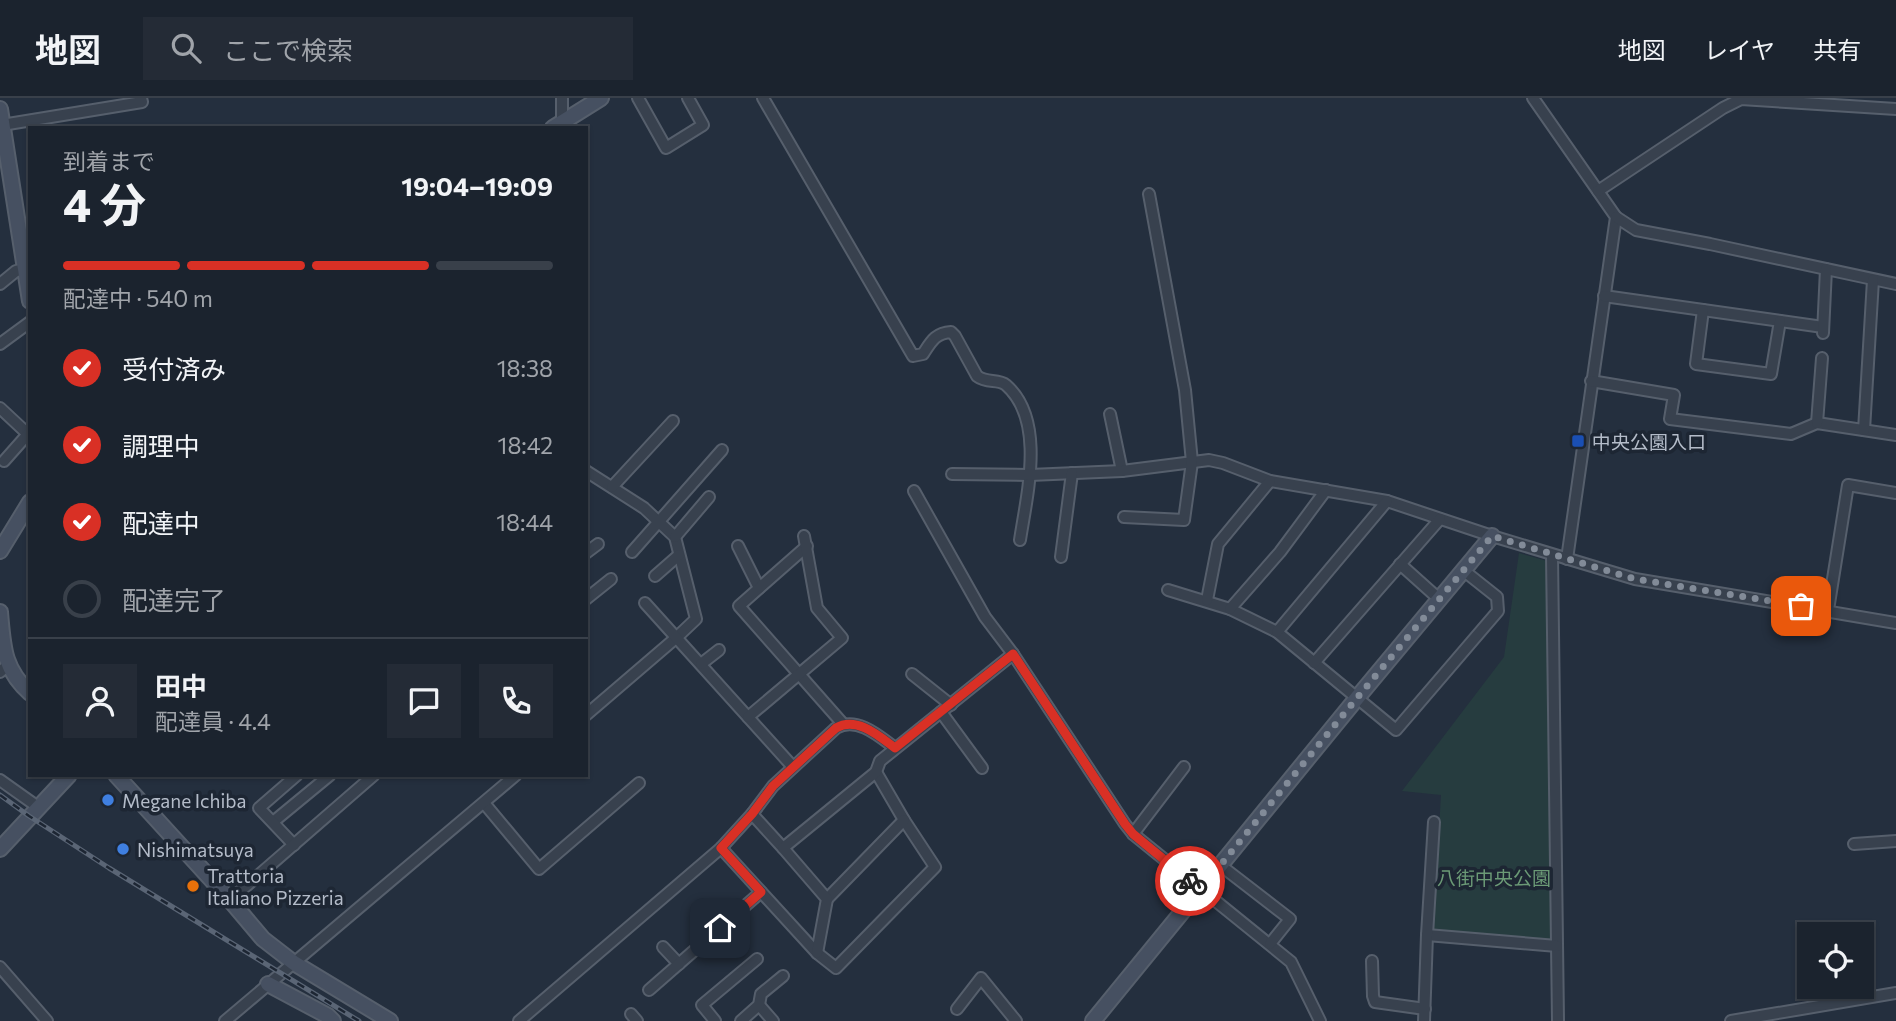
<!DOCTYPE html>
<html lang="ja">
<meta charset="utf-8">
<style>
body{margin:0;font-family:Commissioner,"Noto Sans JP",sans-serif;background:#242b36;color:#f1f3f6;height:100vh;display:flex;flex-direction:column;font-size:26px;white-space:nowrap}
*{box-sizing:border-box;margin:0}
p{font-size:23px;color:#a0a4aa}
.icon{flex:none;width:38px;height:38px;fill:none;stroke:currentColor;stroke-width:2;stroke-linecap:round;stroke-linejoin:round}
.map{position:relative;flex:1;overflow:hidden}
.side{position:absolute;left:28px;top:28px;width:560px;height:651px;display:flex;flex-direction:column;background:#1b232e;border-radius:0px;box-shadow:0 2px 5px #0004,0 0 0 2px #39404a}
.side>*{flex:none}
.fabs{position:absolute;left:1797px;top:824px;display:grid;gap:14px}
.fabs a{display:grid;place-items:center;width:77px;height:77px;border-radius:0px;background:#1b232e;box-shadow:0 2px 5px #0004,0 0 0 2px #39404a;font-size:35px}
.pin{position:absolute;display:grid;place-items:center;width:60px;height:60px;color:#fff;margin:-30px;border-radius:14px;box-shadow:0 4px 10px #0006}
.courier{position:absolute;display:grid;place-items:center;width:70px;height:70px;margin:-35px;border:5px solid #d93025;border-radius:50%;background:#fff;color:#222;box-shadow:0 2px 9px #0007}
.headline em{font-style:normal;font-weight:700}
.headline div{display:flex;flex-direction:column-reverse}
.headline{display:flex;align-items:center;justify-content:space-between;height:119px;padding:0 35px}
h1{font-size:46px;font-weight:700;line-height:52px}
.bar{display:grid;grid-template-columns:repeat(4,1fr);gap:10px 7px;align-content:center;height:84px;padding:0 35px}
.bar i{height:9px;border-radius:5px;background:#39404a}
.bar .selected{background:#d93025}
.bar p{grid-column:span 4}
.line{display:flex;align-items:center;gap:18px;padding:0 35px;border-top:2px solid #39404a}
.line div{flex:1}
.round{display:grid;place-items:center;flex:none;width:74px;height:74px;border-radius:0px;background:#242b36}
ol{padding:0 35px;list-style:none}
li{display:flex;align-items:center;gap:21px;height:77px}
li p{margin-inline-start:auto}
li .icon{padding:7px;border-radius:50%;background:#d93025;color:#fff;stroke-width:4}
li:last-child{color:#a0a4aa}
li i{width:38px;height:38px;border:4px solid #39404a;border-radius:50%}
header{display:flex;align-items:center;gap:42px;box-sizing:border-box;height:98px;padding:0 35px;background:#1b232e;border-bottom:2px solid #39404a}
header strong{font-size:33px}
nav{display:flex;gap:38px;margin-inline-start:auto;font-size:24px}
.search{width:490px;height:63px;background:#242b36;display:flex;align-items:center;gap:18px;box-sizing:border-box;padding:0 24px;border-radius:0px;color:#a0a4aa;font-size:26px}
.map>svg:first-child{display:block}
.green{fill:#263c3f}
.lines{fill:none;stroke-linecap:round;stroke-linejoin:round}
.street-casing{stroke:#565f6c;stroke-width:14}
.secondary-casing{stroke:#565f6c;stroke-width:18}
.street{stroke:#38414e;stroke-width:10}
.secondary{stroke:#465061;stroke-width:14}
.rail-casing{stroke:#5a6575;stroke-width:5}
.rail{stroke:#1d2633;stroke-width:2.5;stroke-dasharray:8;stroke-linecap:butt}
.done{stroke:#828b98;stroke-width:7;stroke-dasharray:0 12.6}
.route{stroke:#d93025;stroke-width:9}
.transit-dot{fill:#1a4fb4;stroke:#1d2633;stroke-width:2.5}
.shop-dot{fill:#3f7fe0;stroke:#1d2633;stroke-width:2.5}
.food-dot{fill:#e8710a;stroke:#1d2633;stroke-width:2.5}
.labels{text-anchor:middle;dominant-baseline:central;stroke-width:7;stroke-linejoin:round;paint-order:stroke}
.poi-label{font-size:19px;fill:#b4bcc9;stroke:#1d2633;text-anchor:start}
.park-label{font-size:19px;fill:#6b9a76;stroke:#1d2633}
</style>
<header>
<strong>地図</strong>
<div class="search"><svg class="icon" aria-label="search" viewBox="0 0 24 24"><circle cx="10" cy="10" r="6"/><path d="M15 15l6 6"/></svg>ここで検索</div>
<nav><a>地図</a><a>レイヤ</a><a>共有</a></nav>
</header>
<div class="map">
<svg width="1896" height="923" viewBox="0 0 1896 923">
<rect width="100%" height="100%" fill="#242f3e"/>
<path class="green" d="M1519,455L1547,463L1553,844L1433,834L1441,697L1402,693L1504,559Z"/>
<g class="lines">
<g class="street-casing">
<g id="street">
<path d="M638,0L666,50L703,27L688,0"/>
<path d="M763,0L913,258L923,256C931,244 935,235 951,234L955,238L977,278C987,286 998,280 1006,287C1046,322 1027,396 1020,442"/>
<path d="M1533,0L1616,119L1567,461"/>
<path d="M562,23V0"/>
<path d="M2,27L142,4L141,0"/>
<path d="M1598,93L1723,10L1741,1L1896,11"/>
<path d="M1616,119L1636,132L1710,146L1896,186"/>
<path d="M0,186L16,173L30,170"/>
<path d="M1604,198L1823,229"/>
<path d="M1703,212L1696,266L1771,276L1780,223"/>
<path d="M1823,235L1826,171"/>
<path d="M0,246L30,224"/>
<path d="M1591,283L1674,297L1670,321L1791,336L1817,325L1896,337"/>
<path d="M0,310L30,338"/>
<path d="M1110,316L1122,373"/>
<path d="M1817,325L1822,260"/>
<path d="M1864,332L1873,182"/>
<path d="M4,363L28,336"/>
<path d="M586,373L644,410L675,439L696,521L677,539L586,617"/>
<path d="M952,376L1030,377L1122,373L1209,362L1223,365L1270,383L1387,403L1492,438L1635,481L1896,525"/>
<path d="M612,389L673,323"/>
<path d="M914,393L985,519L1013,556L1125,726L1133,736L1291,864L1320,923"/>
<path d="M1124,419L1184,422L1192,364L1185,292L1149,96"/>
<path d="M675,439L709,399"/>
<path d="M738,448L759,490"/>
<path d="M807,448L739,508L843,626"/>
<path d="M632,454L722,352"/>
<path d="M586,455L598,446"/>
<path d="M1552,457L1558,923"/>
<path d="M1061,459L1072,375"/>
<path d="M1400,466L1439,501"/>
<path d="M655,478L679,457"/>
<path d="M1168,492L1230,511L1277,534L1396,632L1498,513L1497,499L1463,472"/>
<path d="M586,501L611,481"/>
<path d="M1207,502L1218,446L1270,383"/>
<path d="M645,505L793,669"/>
<path d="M1230,511L1280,454L1326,392"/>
<path d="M1828,512L1848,387L1896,395"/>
<path d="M1277,534L1387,403"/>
<path d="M1314,565L1440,421"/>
<path d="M701,566L719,552"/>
<path d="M0,574L8,567"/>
<path d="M912,576L951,607"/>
<path d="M941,614L982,670"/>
<path d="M748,619L842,540L817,510L804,438"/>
<path d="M0,682L38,709"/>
<path d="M484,705L539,771L639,685"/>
<path d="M752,716L783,750"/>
<path d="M273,724L330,677"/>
<path d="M1133,736L1184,669"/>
<path d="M1854,746L1896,743"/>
<path d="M294,747L259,710L297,677"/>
<path d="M721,750L817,855L836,870L935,769L904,722L876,674"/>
<path d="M1220,767L1290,821L1270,846"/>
<path d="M827,801L904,722"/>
<path d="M230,802L374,677"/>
<path d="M1427,837L1557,848"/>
<path d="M663,849L679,866"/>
<path d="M817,855L827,801L783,750L876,674L880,663L1013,556"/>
<path d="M1372,863L1373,898L1375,904L1425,911"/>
<path d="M0,869L47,923"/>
<path d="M649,892L761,794"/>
<path d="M759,907L773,923"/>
<path d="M957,911L981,880L1016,923"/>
<path d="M631,916L637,923"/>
<path d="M225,923L516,677"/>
<path d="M519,923L721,750L752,716L773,688L836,630C857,618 879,638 895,650"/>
<path d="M715,923L702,907L757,861"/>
<path d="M741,923L759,907L761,896L783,878"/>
<path d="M1424,923L1427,837L1434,724"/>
<path d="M1731,923L1896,895"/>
</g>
</g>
<g class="secondary-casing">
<g id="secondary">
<path d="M0,11L30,203"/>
<path d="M553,30L601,0"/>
<path d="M0,453L30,404"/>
<path d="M0,514C3,548 3,571 30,595"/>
<path d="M116,677L230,802L263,841L294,865L390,923"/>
<path d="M0,751L69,677"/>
<path d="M268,886L328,918L333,923"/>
<path d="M1093,923L1357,600L1492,438"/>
</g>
</g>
<use href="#street" class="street"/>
<use href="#secondary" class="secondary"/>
<g class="rail-casing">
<path id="rail" d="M0,697L29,718L109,770L359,923"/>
</g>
<use href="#rail" class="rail"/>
</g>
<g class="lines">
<path class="done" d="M1190,783L1200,792L1357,600L1492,438L1635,481L1801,508"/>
<path class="route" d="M720,830L761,794L721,750L752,716L773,688L836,630C857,618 879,638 895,650L1013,556L1125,726L1133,736L1190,783"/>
</g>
<rect class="transit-dot" x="1571" y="336" width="14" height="14" rx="3.5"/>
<g class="shop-dot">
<circle cx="108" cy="702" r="7"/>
<circle cx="123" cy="751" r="7"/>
</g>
<circle class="food-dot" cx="193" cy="788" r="7"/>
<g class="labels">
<g class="poi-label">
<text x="1592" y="343">中央公園入口</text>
<text x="122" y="702">Megane Ichiba</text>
<text x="137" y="751">Nishimatsuya</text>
<text x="207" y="777">Trattoria<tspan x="207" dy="22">Italiano Pizzeria</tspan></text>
</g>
<g class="park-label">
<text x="1494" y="779">八街中央公園</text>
</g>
</g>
</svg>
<div class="fabs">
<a><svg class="icon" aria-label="locate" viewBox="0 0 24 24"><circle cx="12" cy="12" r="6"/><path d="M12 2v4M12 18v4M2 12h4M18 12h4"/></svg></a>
</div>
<div class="pin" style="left:1801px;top:508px;background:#ea580c"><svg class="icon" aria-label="bag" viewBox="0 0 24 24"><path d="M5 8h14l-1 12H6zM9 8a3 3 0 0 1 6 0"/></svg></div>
<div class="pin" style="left:720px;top:830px;background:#1f2937"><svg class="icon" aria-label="home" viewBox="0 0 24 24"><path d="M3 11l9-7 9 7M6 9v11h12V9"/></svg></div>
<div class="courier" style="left:1190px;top:783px"><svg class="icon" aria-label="bike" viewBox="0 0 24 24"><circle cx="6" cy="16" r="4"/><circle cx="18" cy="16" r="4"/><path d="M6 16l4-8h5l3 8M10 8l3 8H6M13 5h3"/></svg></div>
<section class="side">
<div class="headline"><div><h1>4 分</h1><p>到着まで</p></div><em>19:04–19:09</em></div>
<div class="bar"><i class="selected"></i><i class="selected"></i><i class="selected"></i><i></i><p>配達中 · 540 m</p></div>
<ol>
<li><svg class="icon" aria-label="check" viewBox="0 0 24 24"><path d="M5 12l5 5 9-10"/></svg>受付済み<p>18:38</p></li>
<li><svg class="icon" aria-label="check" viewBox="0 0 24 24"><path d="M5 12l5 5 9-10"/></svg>調理中<p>18:42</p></li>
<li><svg class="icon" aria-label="check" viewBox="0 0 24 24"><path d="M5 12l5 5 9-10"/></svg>配達中<p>18:44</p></li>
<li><i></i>配達完了</li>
</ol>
<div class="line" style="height:126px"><a class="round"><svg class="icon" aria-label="person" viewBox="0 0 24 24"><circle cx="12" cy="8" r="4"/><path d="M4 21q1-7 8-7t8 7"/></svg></a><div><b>田中</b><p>配達員 · 4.4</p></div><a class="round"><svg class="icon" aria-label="chat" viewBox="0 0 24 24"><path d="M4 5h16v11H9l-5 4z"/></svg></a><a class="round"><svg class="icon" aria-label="phone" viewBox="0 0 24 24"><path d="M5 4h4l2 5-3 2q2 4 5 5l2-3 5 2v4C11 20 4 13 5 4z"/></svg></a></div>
</section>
</div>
